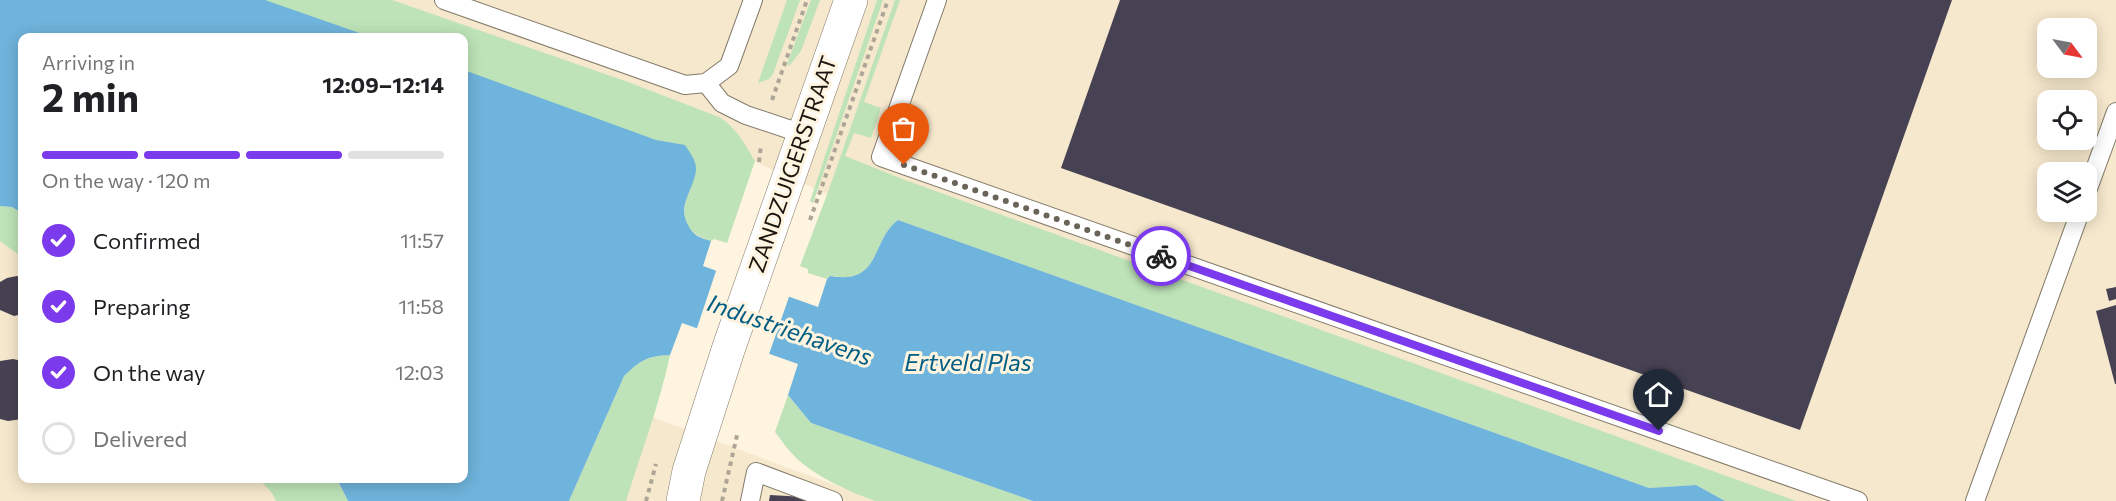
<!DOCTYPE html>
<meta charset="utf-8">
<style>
body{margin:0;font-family:Commissioner,sans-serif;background:#f6f6f6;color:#202124;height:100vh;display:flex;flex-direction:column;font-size:22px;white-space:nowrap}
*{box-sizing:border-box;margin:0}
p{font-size:20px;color:#757577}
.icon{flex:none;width:33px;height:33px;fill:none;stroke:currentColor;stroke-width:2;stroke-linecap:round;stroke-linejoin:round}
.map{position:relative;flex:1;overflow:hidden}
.side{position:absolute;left:18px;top:33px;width:450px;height:450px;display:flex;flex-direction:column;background:#fff;border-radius:12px;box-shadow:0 3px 15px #0003}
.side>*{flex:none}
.needle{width:39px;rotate:122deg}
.fabs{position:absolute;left:2037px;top:18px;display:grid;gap:12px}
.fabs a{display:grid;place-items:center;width:60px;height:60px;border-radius:12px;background:#fff;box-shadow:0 3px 15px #0003;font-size:30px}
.pin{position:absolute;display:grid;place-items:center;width:51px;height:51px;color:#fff;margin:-62px -26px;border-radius:50% 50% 50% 0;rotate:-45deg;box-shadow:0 0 6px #0007}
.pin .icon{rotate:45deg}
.courier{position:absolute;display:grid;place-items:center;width:60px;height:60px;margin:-30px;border:4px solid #7c3aed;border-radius:50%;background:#fff;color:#222;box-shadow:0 2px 8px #0007}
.summary em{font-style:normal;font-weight:700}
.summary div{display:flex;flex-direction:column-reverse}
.summary{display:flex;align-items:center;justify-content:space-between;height:102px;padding:0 24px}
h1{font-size:39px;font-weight:700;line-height:45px}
.bar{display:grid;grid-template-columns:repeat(4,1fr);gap:9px 6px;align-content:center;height:72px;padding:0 24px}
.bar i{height:8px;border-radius:4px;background:#e0e0e0}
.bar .active{background:#7c3aed}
.bar p{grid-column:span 4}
ol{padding:0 24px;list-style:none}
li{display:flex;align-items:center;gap:18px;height:66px}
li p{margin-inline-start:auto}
li .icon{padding:6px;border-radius:50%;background:#7c3aed;color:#fff;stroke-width:4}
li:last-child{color:#757577}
li i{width:33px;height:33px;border:3px solid #e0e0e0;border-radius:50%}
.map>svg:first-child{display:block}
.built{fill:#f6e8cd;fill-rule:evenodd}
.green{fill:#bee3b8}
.water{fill:#6fb4dc}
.pier{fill:#fef4e0}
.building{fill:#474253}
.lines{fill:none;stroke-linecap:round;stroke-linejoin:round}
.lane-casing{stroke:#837a69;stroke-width:20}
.secondary-casing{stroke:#837a69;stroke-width:34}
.path{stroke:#ada596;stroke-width:4;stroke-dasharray:4.5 4.5;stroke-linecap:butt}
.lane{stroke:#fff;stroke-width:18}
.secondary{stroke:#fff;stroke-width:33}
.done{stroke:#6a6458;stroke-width:6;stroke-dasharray:0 10.8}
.route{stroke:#7c3aed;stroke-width:8}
.labels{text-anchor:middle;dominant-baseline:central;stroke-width:6;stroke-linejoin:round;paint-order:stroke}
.street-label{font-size:22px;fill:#1a160f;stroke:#fef4e0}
.water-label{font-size:24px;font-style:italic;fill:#015d84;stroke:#fef4e0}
</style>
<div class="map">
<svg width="2116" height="501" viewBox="0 0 2116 501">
<rect width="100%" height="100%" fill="#fef4e0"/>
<g class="built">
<path d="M87,0H2116V501H1513L704,139L464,38ZM2048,28H2086V68H2048ZM2048,100H2086V140H2048ZM2048,172H2086V212H2048Z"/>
<path d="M0,224L22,245V478L275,479L299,501H0Z"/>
<path d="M650,416L877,501H606Z"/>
</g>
<g class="green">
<path d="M251,0H392L628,82L719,117C737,128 744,143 755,161L727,243L714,239L711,241C670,228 686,200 696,170L464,81V38L349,37Z"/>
<path d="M787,0H800L773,74L769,79L758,83Z"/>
<path d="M811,0H820L801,51L789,66L787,64Z"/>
<path d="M877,0H883L813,203L810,201Z"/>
<path d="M895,0H900L864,102L881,108L871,138L854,133L845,156L905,180L1796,501H1725L1696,485L1649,488L898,220C870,241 882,285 830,276L827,279L808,273V269L800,266L828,192Z"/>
<path d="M0,206L12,207L22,213V257L0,241Z"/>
<path d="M670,355C660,403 641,453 626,501H569L624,376C641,360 647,356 670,355Z"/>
<path d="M788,395L811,423L1033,501H875C848,491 818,478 796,458C788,450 782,441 775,432Z"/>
<path d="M259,479H335L339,483L348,501H276L272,493Z"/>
</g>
<g class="water">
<path d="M0,0H265L371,37L22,38V213L12,207L0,206Z"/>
<path d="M464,70L656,140L685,145C690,153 697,161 696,171C693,191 677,205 688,225C693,235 700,238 711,241L703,266L818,307L827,279L830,276C882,285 870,241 898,220L1649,488L1696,485L1725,501H1033L811,423L788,395L798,364L682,323L670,355C647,356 641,360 624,376L569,501H348L339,483L335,479L464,478Z"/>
</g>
<path class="pier" d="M717,268L790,294L768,357L696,331Z"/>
<g class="building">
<path d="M1120,0H1952L1800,430L1061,168Z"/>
<path d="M17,276L22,278V314L14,316L0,310V282L7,278Z"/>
<path d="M2116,287V299L2109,301L2106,289Z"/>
<path d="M2116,305V384H2115L2096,311Z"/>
<path d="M13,359L22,361V419L8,421L0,419V361Z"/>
<path d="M770,495L805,497V501H769Z"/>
</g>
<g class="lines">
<g class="lane-casing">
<g id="lane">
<path d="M444,0L685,85L706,83L729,66L753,0"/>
<path d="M937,0L881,157L1858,501"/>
<path d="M706,83L722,103L746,115L803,134"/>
<path d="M2086,194L2116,112"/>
<path d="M750,501L756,472L833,501"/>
<path d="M1975,501L2080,212"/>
</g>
</g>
<g class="secondary-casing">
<path id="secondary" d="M683,501L689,471L729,347L851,0"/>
</g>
<g class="path">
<path d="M772,100L807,0"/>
<path d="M759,162L761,145"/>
<path d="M810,220L888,0"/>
<path d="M646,501L656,464"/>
<path d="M722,501L738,431"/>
</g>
<use href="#lane" class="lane"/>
<use href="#secondary" class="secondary"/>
</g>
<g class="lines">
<path class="done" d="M904,165L1161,256"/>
<path class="route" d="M1161,256L1659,431"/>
</g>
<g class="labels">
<g class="street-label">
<text transform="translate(792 164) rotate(-71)">ZANDZUIGERSTRAAT</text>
</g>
<g class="water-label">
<text transform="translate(790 329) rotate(19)">Industriehavens</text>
<text x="968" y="361">Ertveld Plas</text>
</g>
</g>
</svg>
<div class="fabs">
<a><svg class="needle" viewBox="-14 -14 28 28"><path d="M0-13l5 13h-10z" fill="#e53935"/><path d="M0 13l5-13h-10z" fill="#757577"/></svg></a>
<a><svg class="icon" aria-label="locate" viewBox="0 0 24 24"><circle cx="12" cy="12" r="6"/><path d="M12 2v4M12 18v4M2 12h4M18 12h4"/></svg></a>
<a><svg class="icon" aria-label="layers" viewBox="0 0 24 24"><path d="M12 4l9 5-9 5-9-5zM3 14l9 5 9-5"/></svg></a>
</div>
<div class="pin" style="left:904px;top:165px;background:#ea580c"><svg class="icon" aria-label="bag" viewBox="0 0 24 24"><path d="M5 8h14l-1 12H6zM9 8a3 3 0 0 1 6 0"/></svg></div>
<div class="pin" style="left:1659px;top:431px;background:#1f2937"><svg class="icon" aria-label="home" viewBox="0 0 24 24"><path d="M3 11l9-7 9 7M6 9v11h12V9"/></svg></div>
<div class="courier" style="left:1161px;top:256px"><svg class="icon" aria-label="bike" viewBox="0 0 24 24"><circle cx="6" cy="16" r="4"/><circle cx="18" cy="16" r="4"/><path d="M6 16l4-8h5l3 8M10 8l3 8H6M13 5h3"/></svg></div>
<section class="side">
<div class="summary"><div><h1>2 min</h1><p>Arriving in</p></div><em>12:09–12:14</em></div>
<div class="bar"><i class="active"></i><i class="active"></i><i class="active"></i><i></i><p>On the way · 120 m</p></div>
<ol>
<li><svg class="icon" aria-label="check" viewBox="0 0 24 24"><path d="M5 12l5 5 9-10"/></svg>Confirmed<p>11:57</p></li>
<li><svg class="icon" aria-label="check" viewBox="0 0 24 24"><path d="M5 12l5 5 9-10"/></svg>Preparing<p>11:58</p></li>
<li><svg class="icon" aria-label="check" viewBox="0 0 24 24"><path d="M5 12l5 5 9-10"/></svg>On the way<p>12:03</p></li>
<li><i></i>Delivered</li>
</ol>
</section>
</div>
